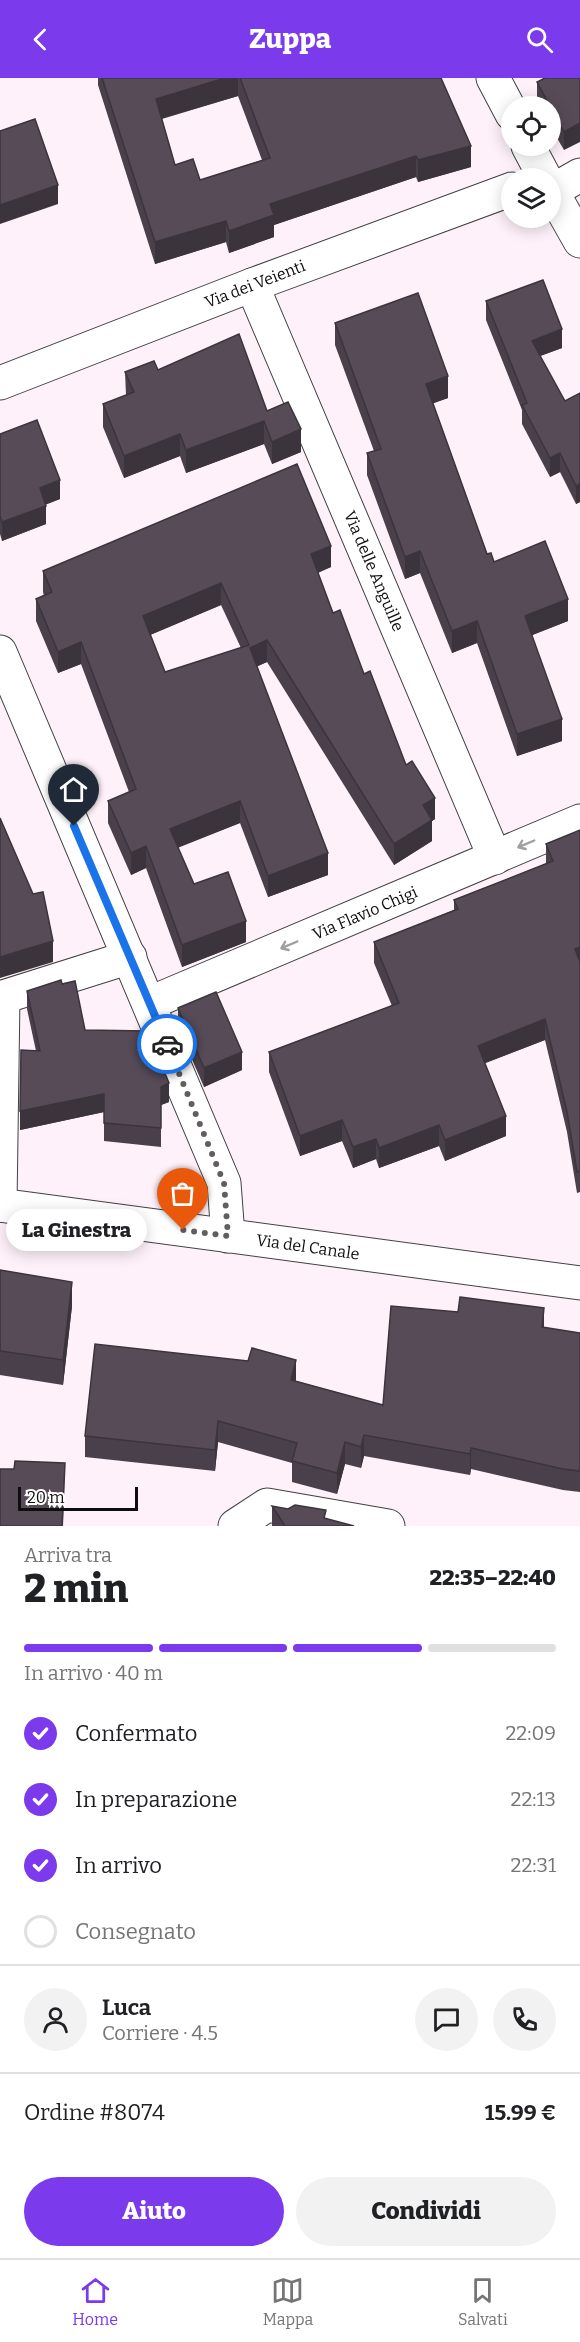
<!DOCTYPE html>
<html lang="it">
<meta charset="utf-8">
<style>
body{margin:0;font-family:Bitter,serif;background:#f2f2f2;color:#202124;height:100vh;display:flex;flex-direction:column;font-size:22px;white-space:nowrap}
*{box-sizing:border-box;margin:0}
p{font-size:20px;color:#757577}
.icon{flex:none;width:33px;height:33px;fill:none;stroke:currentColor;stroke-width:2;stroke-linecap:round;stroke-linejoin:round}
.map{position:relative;height:1448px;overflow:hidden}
.details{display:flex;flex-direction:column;background:#fff;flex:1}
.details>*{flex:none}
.fabs{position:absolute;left:501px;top:18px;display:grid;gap:12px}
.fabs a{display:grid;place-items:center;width:60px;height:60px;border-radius:50%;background:#fff;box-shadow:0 3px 15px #0003;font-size:30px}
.scale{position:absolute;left:18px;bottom:15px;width:120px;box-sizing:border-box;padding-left:6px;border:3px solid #0e0e0e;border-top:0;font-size:16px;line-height:21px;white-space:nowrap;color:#0e0e0e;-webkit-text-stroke:4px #fff;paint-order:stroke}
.pin{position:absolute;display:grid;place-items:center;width:51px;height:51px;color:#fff;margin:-62px -26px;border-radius:50% 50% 50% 0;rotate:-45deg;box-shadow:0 0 6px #0007}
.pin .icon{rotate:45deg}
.courier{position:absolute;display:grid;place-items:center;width:60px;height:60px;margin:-30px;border:4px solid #1a73e8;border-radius:50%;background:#fff;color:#222;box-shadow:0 2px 8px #0007}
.bubble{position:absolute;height:42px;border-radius:21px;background:#fff;box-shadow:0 3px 15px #0003;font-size:20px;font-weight:800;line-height:42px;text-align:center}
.head em{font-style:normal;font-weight:800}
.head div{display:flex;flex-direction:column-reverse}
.head{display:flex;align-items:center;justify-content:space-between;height:102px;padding:0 24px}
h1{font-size:39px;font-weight:800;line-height:45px}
.bar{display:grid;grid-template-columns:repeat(4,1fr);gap:9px 6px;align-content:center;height:72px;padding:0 24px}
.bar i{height:8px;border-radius:4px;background:#e0e0e0}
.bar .selected{background:#7c3aed}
.bar p{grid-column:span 4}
.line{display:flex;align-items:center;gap:15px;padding:0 24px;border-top:2px solid #e0e0e0}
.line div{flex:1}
.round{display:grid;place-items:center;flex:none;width:63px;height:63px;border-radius:32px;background:#f2f2f2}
ol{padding:0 24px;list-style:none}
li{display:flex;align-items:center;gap:18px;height:66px}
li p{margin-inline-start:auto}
li .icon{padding:6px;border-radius:50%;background:#7c3aed;color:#fff;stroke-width:4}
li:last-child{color:#757577}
li i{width:33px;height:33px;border:3px solid #e0e0e0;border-radius:50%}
.button{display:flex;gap:12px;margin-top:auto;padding:12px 24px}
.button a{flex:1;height:69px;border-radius:36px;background:#7c3aed;color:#fff;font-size:24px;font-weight:800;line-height:69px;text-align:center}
.button a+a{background:#f2f2f2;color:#202124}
header{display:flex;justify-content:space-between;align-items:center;height:78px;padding:0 24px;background:#7c3aed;color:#fff;font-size:27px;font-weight:800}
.menu{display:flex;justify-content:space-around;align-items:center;height:84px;border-top:2px solid #e0e0e0;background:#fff;font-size:16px;color:#757577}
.menu a{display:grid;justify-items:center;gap:3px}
.menu .selected{color:#7c3aed}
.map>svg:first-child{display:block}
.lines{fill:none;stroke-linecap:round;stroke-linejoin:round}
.street-casing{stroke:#414141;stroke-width:35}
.street{stroke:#fff;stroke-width:33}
.wall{fill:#4a404b;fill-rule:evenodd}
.shaded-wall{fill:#3c343d}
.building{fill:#564b57;stroke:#3c343d;stroke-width:1.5;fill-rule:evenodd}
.oneway{stroke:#9f9f9f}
.done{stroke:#625d60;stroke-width:6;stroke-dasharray:0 10.8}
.route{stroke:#1a73e8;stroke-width:8}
.labels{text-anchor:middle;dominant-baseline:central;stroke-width:6;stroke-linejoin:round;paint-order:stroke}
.street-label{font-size:16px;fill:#0e0e0e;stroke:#fff}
</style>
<header><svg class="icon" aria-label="back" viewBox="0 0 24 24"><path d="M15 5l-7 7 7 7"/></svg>Zuppa<svg class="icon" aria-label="search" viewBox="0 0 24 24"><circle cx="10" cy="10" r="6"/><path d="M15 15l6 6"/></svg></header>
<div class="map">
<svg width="580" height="1448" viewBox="0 0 580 1448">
<rect width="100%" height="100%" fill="#fef1f9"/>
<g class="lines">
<g class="street-casing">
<g id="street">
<path d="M493,0L512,36"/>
<path d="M528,68L545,100"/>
<path d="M550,110L580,163"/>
<path d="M552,113L580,97"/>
<path d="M252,207L495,780"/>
<path d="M0,305L252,207L512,111"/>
<path d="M0,574L224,1105L228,1158"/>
<path d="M150,925L580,743"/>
<path d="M0,1127L580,1205"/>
<path d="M0,1127L3,919L130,879"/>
<path d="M235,1448L267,1427L388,1448"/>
</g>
</g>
<use href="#street" class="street"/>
</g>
<g class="wall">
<path d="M98,0H441L471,89L418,104L416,99L274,147V159L229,175L226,164L155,186L98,7ZM238,18L262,82L200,102L175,87L162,41Z"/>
<path d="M580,0L564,72L550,48V28H540L537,23V4Z"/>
<path d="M486,223L562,270L540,278L565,323L580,315V424L576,426L560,394L550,399L522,346V332L486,242Z"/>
<path d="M335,245L448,320L433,325L487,476L494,484L568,543L532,557L562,663L517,678L477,565L452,575L420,495L405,501L367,397V375L374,373L335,267Z"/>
<path d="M158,292L267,333L301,374L272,386L264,366L186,395L180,378L124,400L103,349V326L126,317L125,294Z"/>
<path d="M0,356L60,421L46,426V446L2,463L0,456Z"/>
<path d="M331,489L318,495L333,535L364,596L406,687L435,741L432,743V763L394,787L267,584L257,588L328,797L268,819L240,745L178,769L194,806L246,864L182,889L146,790L131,797L108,745V723L129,714L81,586L58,595L36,543V521L44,518L43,514V493ZM221,527L241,570L165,594L150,557Z"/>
<path d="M580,752V1114L577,1115L567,1054L545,962L485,985L506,1058L445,1083L439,1068L379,1090L376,1081L353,1090L342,1063L300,1078L269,994V974L392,928L374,885V864L454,832V822L546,786V766Z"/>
<path d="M62,906L85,952L169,1024L161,1027V1069L104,1063V1034L20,1052L36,973L27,931V913Z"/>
<path d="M178,930L242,992L204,1009L178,949Z"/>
<path d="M0,1192L72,1228L63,1307L0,1297Z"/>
<path d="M544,1250L580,1255V1414L563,1412L471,1391L470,1397L364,1378L361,1390L345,1386L337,1416L292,1404V1385L218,1364L215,1393L85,1379V1358L296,1303L383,1327Z"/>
<path d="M272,1428L326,1441L354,1448H272Z"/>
</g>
<g class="shaded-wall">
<path d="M225,0H238V18L156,42V21Z"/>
<path d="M580,45V64L564,72V54Z"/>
<path d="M471,68V89L418,104V82Z"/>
<path d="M416,78V99L274,147V159L229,175V153L270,126Z"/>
<path d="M58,107V126L0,146V127Z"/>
<path d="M226,143V164L155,186V164Z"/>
<path d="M562,251V270L532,281V263Z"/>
<path d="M448,298V320L426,328V306Z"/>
<path d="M264,343V366L186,395V372Z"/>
<path d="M301,351V374L272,386V364Z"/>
<path d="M180,356V378L124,400V378Z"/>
<path d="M560,375V394L550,399V380Z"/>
<path d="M60,402V421L40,429V410Z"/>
<path d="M580,406V424L576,426V408Z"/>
<path d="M46,428V446L2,463V444Z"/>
<path d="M331,468V489L311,497V476Z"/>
<path d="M420,473V495L405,501V479Z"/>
<path d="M221,505V527L143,560V538Z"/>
<path d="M568,521V543L525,560V538Z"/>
<path d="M477,543V565L452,575V553Z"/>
<path d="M267,562V584L250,592V570Z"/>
<path d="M81,564V586L58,595V574Z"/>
<path d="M562,641V663L517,678V656Z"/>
<path d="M435,720V741L432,743V763L394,787V766L423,727Z"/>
<path d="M240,723V745L170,773V751Z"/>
<path d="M146,768V790L131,797V775Z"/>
<path d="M328,775V797L268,819V798Z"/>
<path d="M246,843V864L182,889V867Z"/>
<path d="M53,863V884L0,900V879Z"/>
<path d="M580,869V890L575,871Z"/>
<path d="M545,941V962L478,988V968Z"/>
<path d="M242,974V992L204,1009V990Z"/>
<path d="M169,1005V1024L161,1027V1009Z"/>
<path d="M104,1016V1034L20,1052V1033Z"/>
<path d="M506,1038V1058L445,1083V1062Z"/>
<path d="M342,1042V1063L300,1078V1058Z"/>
<path d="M439,1047V1068L379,1090V1070Z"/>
<path d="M376,1061V1081L353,1090V1069Z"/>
<path d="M72,1204V1228L63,1307V1282Z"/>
<path d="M544,1230V1252L542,1249Z"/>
<path d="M296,1282V1303L291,1302Z"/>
<path d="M218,1343V1364L215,1393V1372Z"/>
<path d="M364,1357V1378L361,1390V1369Z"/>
<path d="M345,1364V1386L337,1416V1395Z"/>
<path d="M471,1370V1391L470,1397V1376Z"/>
<path d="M65,1385L63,1448H62Z"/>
</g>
<g class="building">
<path d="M102,0H225L156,21L175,87L193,81L200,102L270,80L240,0H441L471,68L418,82L416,78L270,126L274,137L229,153L226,143L155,164Z"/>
<path d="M545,0H580V45L564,54L537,4Z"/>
<path d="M35,41L58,107L0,127V53Z"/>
<path d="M543,202L562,251L532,263L565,323L580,315V406L576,408L560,375L550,380L522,327L527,325L486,223Z"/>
<path d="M418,215L448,298L426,306L487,476L491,475L494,484L545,463L568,521L525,538L562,641L517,656L477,543L452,553L420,473L405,479L367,375L381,371L335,245Z"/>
<path d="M239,256L267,333L288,324L301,351L272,364L264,343L186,372L180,356L124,378L103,326L134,314L125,294L154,283L158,292Z"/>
<path d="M37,342L60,402L40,410L46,428L2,444L0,438V356Z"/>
<path d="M297,386L331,468L311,476L333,535L340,532L364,596L370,593L406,687L412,683L435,720L423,727L432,742L394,766L267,562L250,570L328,775L268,798L240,723L170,751L194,806L228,794L246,843L182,867L146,768L131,775L108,723L136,711L81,564L58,574L36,521L52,514L43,493ZM221,505L249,567L165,594L143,538Z"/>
<path d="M0,740L33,816L43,814L53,863L0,879Z"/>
<path d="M580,752V869L575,871L580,884V1093L577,1094L567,1034L545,941L478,968L506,1038L445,1062L439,1047L379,1070L376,1061L353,1069L342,1042L300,1058L269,974L399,925L374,864L458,831L454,822L553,783L546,766Z"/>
<path d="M61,902L62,906L75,903L85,952L147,953L169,1005L161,1009V1050L104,1045V1016L20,1033L21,972L40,973L27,913Z"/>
<path d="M216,914L242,974L204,990L178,930Z"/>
<path d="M0,1192L72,1204L63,1282L0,1273Z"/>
<path d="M460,1219L544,1230L542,1249L580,1255V1393L563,1391L471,1370L470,1376L364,1357L361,1369L345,1364L337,1395L292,1383L297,1365L218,1343L215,1372L85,1358L95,1266L248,1283L252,1270L296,1282L291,1302L383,1327L391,1228L458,1234Z"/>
<path d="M15,1383L65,1385L62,1448H0V1391H14Z"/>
<path d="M295,1427L326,1432L324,1440L354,1448H285L272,1428L288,1431Z"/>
</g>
<defs><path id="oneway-shaft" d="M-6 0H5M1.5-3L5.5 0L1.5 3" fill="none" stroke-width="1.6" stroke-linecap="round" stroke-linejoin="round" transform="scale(1.5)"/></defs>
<g class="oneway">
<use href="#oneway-shaft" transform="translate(526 766) rotate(157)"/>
<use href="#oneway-shaft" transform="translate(289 867) rotate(157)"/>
</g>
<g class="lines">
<path class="done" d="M167,966L224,1105L228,1158L183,1152"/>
<path class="route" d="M74,748L167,966"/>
</g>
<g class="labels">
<g class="street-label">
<text transform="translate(255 206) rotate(-21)">Via dei Veienti</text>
<text transform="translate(374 493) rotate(67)">Via delle Anguille</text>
<text transform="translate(365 835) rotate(-23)">Via Flavio Chigi</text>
<text transform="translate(308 1169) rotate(8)">Via del Canale</text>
</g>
</g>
</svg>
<div class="fabs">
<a><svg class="icon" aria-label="locate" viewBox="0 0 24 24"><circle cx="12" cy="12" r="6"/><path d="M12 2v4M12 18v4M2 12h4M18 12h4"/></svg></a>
<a><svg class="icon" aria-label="layers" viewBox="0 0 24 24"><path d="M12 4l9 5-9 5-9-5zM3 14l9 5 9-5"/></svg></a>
</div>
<div class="scale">20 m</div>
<div class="pin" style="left:183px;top:1152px;background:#ea580c"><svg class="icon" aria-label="bag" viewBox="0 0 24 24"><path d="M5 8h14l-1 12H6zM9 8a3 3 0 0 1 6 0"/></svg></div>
<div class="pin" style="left:74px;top:748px;background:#1f2937"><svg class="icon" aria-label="home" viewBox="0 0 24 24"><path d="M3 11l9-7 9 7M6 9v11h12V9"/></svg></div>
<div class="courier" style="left:167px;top:966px"><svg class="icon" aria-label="car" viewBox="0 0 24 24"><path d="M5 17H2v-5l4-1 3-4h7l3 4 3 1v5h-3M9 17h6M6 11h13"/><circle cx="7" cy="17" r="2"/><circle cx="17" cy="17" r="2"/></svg></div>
<div class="bubble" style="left:6px;top:1131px;width:141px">La Ginestra</div>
</div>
<section class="details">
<div class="head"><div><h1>2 min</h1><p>Arriva tra</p></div><em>22:35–22:40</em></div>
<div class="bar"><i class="selected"></i><i class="selected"></i><i class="selected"></i><i></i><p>In arrivo · 40 m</p></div>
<ol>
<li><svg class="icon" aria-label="check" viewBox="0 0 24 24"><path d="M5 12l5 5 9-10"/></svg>Confermato<p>22:09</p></li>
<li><svg class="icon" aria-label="check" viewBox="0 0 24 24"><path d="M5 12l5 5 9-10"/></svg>In preparazione<p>22:13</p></li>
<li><svg class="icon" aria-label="check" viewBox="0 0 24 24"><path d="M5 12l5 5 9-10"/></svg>In arrivo<p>22:31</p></li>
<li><i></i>Consegnato</li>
</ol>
<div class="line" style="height:108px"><a class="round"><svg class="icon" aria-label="person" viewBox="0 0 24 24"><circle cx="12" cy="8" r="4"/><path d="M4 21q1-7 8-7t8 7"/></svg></a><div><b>Luca</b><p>Corriere · 4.5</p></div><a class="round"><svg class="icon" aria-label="chat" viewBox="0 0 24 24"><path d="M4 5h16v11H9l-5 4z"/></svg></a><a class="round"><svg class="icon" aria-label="phone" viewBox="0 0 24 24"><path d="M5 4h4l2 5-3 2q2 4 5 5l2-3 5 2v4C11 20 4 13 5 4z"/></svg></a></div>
<div class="line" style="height:78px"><div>Ordine #8074</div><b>15.99 €</b></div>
<div class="button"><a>Aiuto</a><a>Condividi</a></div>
</section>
<nav class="menu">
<a class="selected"><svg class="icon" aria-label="home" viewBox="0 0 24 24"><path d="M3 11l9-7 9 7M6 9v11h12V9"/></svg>Home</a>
<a><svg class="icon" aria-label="map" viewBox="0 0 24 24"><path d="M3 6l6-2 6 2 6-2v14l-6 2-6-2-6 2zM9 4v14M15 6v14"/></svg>Mappa</a>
<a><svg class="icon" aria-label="saved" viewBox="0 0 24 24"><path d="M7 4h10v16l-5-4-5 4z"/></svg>Salvati</a>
</nav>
